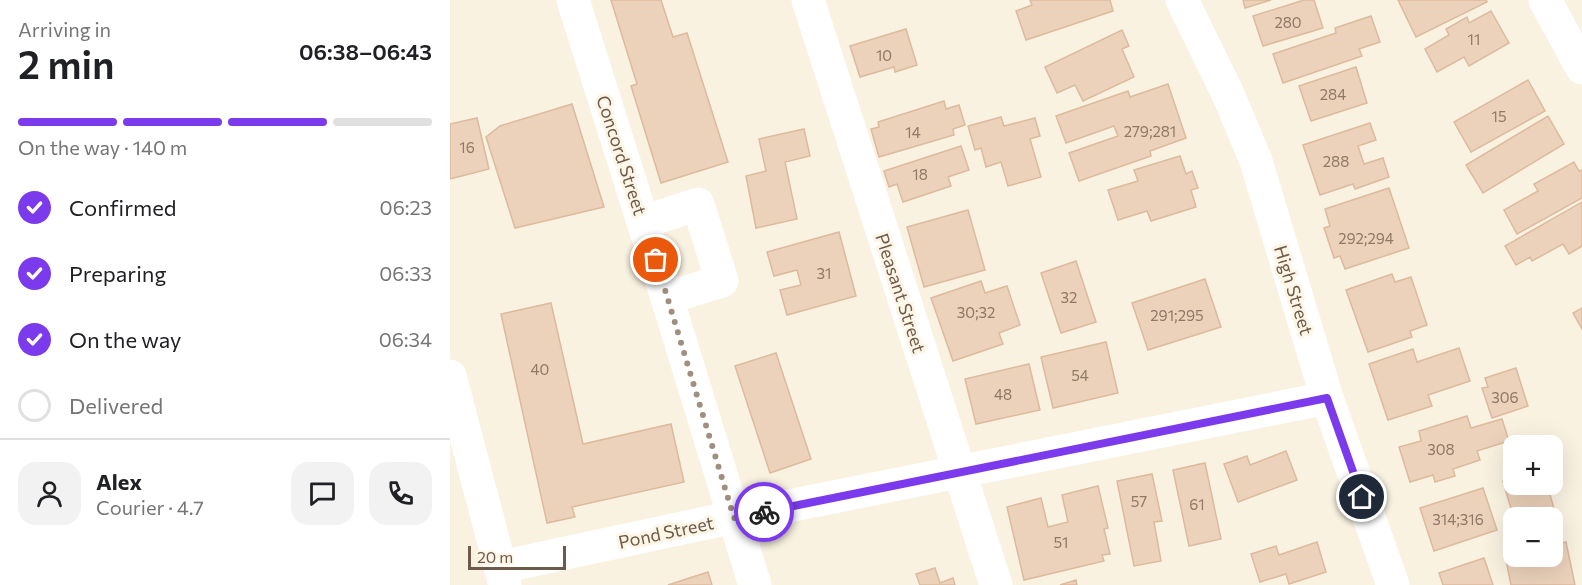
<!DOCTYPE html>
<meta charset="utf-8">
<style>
body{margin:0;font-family:Commissioner,sans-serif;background:#f2f2f2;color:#202124;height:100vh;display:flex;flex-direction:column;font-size:22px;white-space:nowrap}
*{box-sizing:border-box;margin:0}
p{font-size:20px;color:#757577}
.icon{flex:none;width:33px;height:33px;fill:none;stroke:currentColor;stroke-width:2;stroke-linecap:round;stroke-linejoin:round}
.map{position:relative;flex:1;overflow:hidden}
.panel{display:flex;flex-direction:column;background:#fff;width:450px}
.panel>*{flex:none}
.buttons{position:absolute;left:1053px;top:435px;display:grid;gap:12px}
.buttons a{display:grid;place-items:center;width:60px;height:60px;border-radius:12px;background:#fff;box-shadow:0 6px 24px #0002;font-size:30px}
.scale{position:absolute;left:18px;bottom:15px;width:98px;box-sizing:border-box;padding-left:6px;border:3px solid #6e5a4a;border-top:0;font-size:16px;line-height:21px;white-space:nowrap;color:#6e5a4a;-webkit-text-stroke:4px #fdf6e6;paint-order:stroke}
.pin{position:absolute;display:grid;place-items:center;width:51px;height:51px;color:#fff;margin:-26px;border:3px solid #fff;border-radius:50%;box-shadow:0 2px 6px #0007}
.courier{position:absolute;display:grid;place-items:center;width:60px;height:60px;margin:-30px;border:4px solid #7c3aed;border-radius:50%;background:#fff;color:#222;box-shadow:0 2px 8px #0007}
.summary em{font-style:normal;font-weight:600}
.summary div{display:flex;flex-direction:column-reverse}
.summary{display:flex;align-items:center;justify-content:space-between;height:102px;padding:0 18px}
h1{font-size:39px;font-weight:600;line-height:45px}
.bar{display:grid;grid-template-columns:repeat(4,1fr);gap:9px 6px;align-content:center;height:72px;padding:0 18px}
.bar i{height:8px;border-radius:4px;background:#e0e0e0}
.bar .active{background:#7c3aed}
.bar p{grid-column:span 4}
.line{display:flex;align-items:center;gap:15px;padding:0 18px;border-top:2px solid #e0e0e0}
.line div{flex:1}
.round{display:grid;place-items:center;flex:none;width:63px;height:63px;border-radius:18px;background:#f2f2f2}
ol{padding:0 18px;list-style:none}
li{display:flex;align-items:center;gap:18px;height:66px}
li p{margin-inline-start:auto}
li .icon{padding:6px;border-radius:50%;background:#7c3aed;color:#fff;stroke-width:4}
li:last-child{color:#757577}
li i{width:33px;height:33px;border:3px solid #e0e0e0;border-radius:50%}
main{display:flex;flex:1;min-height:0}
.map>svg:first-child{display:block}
.building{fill:#ecd2bb;stroke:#ddba9d;stroke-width:1.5}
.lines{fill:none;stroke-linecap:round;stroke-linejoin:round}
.minor{stroke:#fff;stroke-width:33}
.done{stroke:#9f8f7f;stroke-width:6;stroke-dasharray:0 10.8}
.route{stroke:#7c3aed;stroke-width:8}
.labels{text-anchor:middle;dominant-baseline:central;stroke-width:6;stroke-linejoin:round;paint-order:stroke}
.number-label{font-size:15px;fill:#8e7866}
.street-label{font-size:18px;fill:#6e5a4a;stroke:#fdf6e6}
</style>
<main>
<section class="panel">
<div class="summary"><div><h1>2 min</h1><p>Arriving in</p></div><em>06:38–06:43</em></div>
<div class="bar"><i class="active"></i><i class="active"></i><i class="active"></i><i></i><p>On the way · 140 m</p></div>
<ol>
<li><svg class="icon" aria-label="check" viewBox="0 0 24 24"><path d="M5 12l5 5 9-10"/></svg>Confirmed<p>06:23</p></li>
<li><svg class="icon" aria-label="check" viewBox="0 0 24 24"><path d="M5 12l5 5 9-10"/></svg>Preparing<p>06:33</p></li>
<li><svg class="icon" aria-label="check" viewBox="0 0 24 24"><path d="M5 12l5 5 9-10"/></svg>On the way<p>06:34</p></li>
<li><i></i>Delivered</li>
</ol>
<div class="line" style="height:108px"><a class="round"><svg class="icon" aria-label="person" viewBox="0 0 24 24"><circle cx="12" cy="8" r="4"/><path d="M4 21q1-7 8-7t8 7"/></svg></a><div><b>Alex</b><p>Courier · 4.7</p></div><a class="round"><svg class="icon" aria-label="chat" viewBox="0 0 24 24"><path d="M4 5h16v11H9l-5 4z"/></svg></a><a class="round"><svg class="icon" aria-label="phone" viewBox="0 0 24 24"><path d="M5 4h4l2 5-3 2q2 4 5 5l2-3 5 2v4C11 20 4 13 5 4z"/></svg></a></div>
</section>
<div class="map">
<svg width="1132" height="585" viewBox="0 0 1132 585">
<rect width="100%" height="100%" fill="#f9f2e1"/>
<g class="building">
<path d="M161,0H211L223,37L237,33L278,162L211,183L181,86L187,84Z"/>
<path d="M580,0H660L663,11L576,40L566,11L582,5Z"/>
<path d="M793,0H821L795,8Z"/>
<path d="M854,0H864L873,28L813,46L803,16Z"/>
<path d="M948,0H1036L1037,2L966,37Z"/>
<path d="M1041,11L1059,43L1019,66L1014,57L987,72L975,49L999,35L996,29L1017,17L1019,23Z"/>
<path d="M921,16L930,42L909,49L912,56L833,83L823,54L886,33L885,28Z"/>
<path d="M456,29L467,65L445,72L444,67L410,77L400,46Z"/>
<path d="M672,30L679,46L672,49L684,77L633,101L625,85L607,93L595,67Z"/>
<path d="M906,67L917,103L861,121L849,86Z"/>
<path d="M1078,80L1095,111L1021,152L1004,122Z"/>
<path d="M718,84L736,138L700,151L701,156L629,181L619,153L668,136L664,126L616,143L606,116L678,91L680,97Z"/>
<path d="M494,101L496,109L509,105L515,125L503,129L504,135L429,157L421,129L429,127L428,122Z"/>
<path d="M122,104L154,207L65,228L36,137L50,126Z"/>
<path d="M1098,116L1114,144L1033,193L1016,165Z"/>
<path d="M551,117L554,126L585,118L590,136L580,139L591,177L558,186L551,162L536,167L531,148L525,150L518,126Z"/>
<path d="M27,118L39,169L0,179V124Z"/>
<path d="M920,123L926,140L908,146L914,164L933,158L939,177L905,189L903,184L870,195L853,145Z"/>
<path d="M354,129L360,156L335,162L347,219L306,228L296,176L316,171L309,139Z"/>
<path d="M511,146L519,170L498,177L501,186L453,202L447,184L439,187L434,171Z"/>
<path d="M730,156L736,174L742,171L748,188L741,190L746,207L701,221L697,211L668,220L658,190L688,181L684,170Z"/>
<path d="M1124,162L1129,171L1132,170V198L1067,234L1054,210L1088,191L1084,184Z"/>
<path d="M939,188L959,248L895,269L890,256L884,258L874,228L880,226L875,209Z"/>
<path d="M1132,202V246L1119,254L1113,244L1082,261L1080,257L1066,265L1055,246Z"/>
<path d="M518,210L535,270L474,287L457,227Z"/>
<path d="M389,232L406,296L337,315L330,290L351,285L347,270L324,276L317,252Z"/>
<path d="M626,261L646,322L611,333L591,273Z"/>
<path d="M942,274L945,282L961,277L977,325L960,331L962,337L918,352L896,290Z"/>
<path d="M755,279L771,327L698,350L682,303Z"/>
<path d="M531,281L535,293L557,286L570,325L549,333L553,344L503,361L481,298Z"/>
<path d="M101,303L133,444L221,424L234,482L122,507L125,517L97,523L51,314Z"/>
<path d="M1132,308V329L1123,313Z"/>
<path d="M656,342L668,393L603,408L591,357Z"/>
<path d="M1009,348L1020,381L978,395L982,406L938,420L919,364L963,349L967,362Z"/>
<path d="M326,353L361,459L320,473L285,366Z"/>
<path d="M579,364L590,410L526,424L515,379Z"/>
<path d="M1066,368L1078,406L1042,418L1032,388L1038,387L1035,378Z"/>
<path d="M1017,416L1021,428L1052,419L1059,441L1027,451L1030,460L1003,469L1005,476L985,482L983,475L960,482L949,447L971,441L969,431Z"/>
<path d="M836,451L847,480L788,502L774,464L797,456L800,465Z"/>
<path d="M755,463L771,539L739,546L723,470Z"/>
<path d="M702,474L712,521L704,522L711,561L684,566L667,481Z"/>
<path d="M1064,479V484H1097L1107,519L1064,518L1053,482Z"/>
<path d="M648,486L658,528L654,529L660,554L652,555L654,561L574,580L557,507L591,498L598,527L618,522L612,495Z"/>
<path d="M1033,488L1047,530L984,551L970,508Z"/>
<path d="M867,542L876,572L839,584L836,574L810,582L801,554L826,546L829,555Z"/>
<path d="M1116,542L1125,585H1061L1055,555L1064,554V556H1102V545Z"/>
<path d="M1034,558L1043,585H993L989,573Z"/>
<path d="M485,568L490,583L503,578L505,585H470L466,574Z"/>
<path d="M258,572L262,585H218Z"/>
<path d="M626,580L627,585H610Z"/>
</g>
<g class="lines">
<g class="minor">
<path d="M123,0L217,298L305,585"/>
<path d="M358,0L546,585"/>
<path d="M732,0L778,94L806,161L877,398L943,585"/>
<path d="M1095,0L1132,68"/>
<path d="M193,222L248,204L272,281L217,298"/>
<path d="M0,376L55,585"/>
<path d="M50,567L284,517L877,398"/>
</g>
</g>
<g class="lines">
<path class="done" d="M206,260L284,518L314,512"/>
<path class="route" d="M314,512L877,398L912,497"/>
</g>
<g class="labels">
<g class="number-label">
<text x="838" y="22">280</text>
<text x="1024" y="39">11</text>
<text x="434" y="55">10</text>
<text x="883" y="94">284</text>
<text x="1049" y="116">15</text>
<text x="700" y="131">279;281</text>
<text x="463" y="132">14</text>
<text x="17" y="147">16</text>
<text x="886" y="161">288</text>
<text x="470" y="174">18</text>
<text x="916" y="238">292;294</text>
<text x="374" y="273">31</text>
<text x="619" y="297">32</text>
<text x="526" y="312">30;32</text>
<text x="727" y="315">291;295</text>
<text x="90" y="369">40</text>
<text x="630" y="375">54</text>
<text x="553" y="394">48</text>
<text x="1055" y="397">306</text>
<text x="991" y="449">308</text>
<text x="689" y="501">57</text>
<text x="747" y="504">61</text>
<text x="1008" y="519">314;316</text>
<text x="611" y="542">51</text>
</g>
<g class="street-label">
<text transform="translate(172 155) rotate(72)">Concord Street</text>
<text transform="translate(844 290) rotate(73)">High Street</text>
<text transform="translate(451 293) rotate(72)">Pleasant Street</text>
<text transform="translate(216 532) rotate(-12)">Pond Street</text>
</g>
</g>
</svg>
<div class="buttons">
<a>+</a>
<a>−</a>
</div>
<div class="scale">20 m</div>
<div class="pin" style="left:206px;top:260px;background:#ea580c"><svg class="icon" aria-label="bag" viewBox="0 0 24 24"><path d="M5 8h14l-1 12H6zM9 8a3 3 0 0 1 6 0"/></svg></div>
<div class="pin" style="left:912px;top:497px;background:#1f2937"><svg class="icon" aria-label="home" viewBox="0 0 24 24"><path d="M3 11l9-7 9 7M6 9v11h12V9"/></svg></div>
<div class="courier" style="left:314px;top:512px"><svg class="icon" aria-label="bike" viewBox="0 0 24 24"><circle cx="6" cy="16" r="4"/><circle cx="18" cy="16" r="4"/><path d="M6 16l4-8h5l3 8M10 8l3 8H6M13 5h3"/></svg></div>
</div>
</main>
